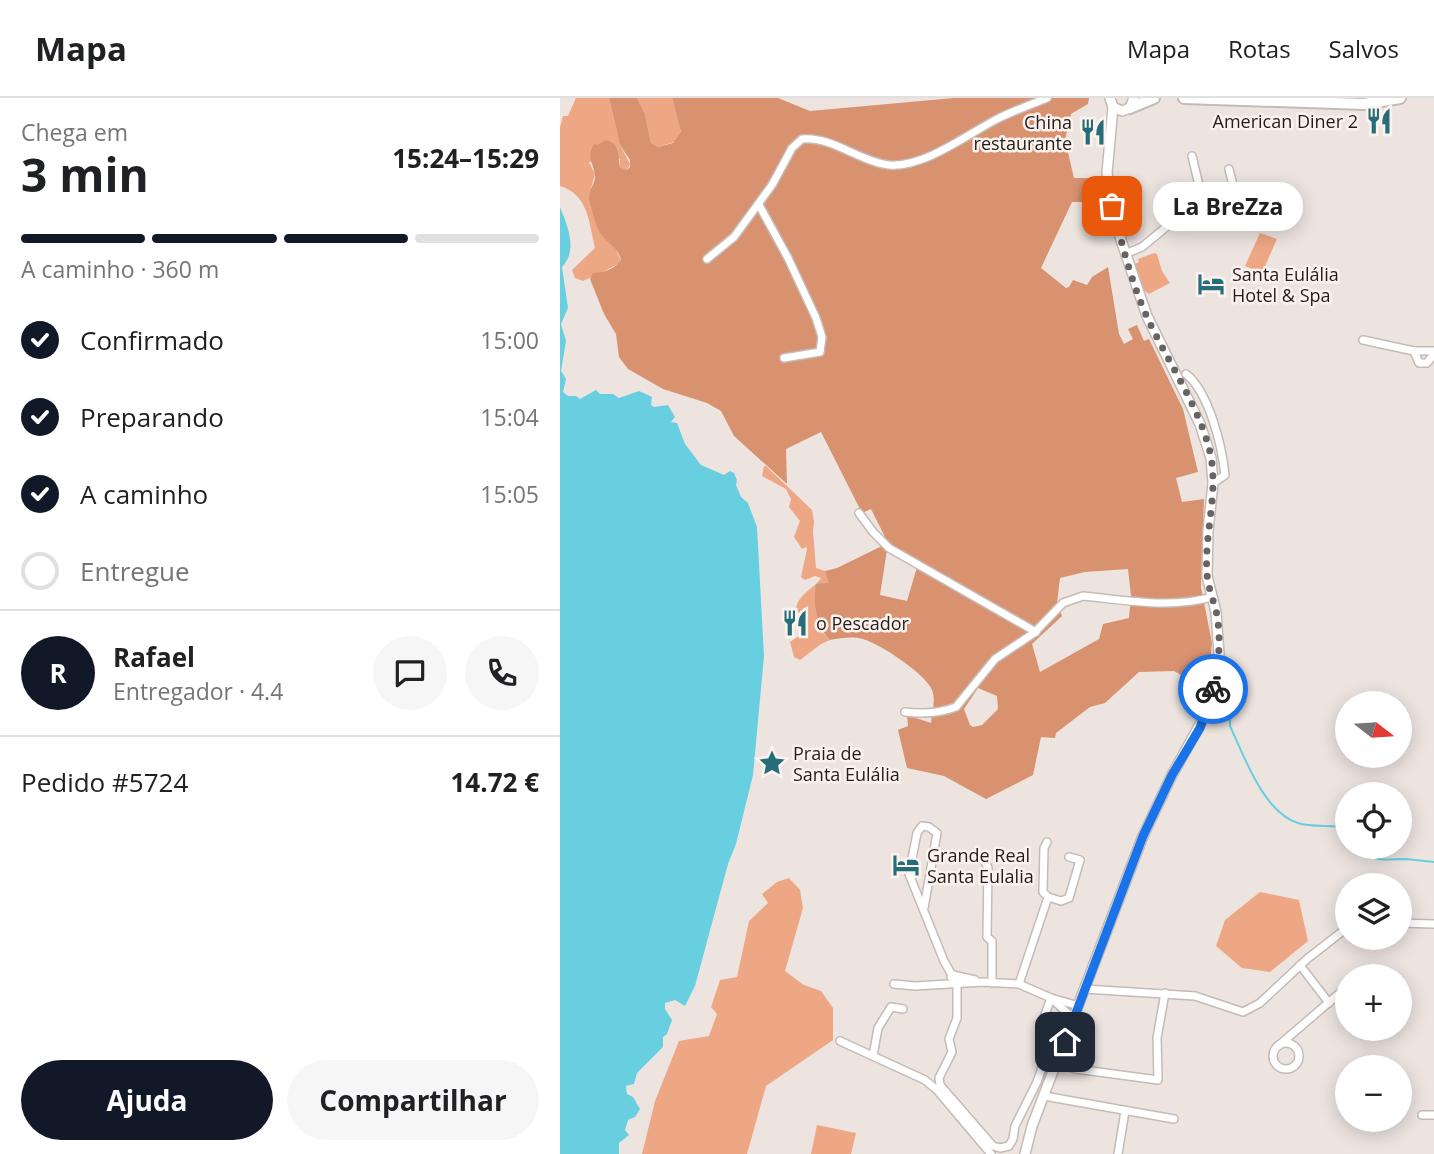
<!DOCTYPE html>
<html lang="pt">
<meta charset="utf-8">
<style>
body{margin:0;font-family:"Open Sans",sans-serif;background:#f6f6f6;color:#202124;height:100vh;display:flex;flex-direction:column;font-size:26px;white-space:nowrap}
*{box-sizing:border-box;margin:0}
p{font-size:23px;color:#757577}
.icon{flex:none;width:38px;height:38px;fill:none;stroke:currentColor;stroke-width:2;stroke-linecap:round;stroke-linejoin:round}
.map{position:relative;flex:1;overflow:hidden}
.panel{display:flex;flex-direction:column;background:#fff;width:560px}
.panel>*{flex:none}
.needle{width:46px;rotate:107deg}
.fabs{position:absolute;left:775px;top:593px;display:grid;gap:14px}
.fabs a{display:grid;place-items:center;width:77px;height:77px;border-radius:50%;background:#fff;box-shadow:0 4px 18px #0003;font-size:35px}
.pin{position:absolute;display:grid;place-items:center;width:60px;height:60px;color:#fff;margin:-30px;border-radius:14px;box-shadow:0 4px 10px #0006}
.courier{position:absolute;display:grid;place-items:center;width:70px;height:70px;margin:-35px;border:5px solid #1a73e8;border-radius:50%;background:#fff;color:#222;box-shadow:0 2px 9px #0007}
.bubble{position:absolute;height:49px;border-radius:24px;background:#fff;box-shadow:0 4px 18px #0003;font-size:23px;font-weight:700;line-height:49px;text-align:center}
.overview em{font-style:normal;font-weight:700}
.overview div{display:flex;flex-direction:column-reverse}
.overview{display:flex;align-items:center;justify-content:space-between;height:119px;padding:0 21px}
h1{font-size:46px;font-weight:700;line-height:52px}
.bar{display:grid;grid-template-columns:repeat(4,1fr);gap:10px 7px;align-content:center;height:84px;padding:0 21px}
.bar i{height:9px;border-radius:5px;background:#e0e0e0}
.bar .active{background:#111827}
.bar p{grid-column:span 4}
.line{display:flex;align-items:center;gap:18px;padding:0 21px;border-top:2px solid #e0e0e0}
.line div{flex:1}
.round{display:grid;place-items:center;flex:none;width:74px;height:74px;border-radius:37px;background:#f6f6f6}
ol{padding:0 21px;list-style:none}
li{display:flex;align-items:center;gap:21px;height:77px}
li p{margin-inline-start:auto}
li .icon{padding:7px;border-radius:50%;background:#111827;color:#fff;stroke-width:4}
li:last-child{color:#757577}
li i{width:38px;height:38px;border:4px solid #e0e0e0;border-radius:50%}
.primary-button{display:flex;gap:14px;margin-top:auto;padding:14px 21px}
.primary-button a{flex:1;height:80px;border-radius:42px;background:#111827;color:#fff;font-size:28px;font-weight:700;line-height:80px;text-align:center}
.primary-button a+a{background:#f6f6f6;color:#202124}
header{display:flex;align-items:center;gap:42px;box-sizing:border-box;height:98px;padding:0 35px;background:#fff;border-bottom:2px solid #e0e0e0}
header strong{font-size:33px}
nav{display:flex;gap:38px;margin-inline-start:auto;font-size:24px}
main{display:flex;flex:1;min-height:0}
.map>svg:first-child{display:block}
.green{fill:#eea784}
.forest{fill:#d99270;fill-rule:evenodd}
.water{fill:#68cfe0}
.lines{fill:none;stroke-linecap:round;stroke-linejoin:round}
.stream{stroke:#68cfe0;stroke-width:2}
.minor-casing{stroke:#c4bbb7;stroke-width:10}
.tertiary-casing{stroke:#c4bbb7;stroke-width:12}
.primary-casing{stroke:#c4bbb7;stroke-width:14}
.minor{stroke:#fff;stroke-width:7}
.tertiary{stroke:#fff;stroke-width:9}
.primary{stroke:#fff;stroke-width:10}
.done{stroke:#686361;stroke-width:7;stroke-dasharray:0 12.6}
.route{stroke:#1a73e8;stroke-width:9}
.labels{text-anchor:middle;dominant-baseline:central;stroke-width:5;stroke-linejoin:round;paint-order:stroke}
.poi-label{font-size:18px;fill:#211e1d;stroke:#fbf2ed;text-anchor:start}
</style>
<header>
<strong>Mapa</strong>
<nav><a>Mapa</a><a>Rotas</a><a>Salvos</a></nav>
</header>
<main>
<section class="panel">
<div class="overview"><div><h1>3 min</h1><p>Chega em</p></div><em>15:24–15:29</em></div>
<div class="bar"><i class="active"></i><i class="active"></i><i class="active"></i><i></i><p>A caminho · 360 m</p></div>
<ol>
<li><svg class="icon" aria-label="check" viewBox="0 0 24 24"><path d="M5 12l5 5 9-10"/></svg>Confirmado<p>15:00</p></li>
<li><svg class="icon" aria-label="check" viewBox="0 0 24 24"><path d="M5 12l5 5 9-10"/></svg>Preparando<p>15:04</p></li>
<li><svg class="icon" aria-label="check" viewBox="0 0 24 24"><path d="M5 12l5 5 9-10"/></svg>A caminho<p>15:05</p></li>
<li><i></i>Entregue</li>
</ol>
<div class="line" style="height:126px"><b class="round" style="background:#111827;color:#fff">R</b><div><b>Rafael</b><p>Entregador · 4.4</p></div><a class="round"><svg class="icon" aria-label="chat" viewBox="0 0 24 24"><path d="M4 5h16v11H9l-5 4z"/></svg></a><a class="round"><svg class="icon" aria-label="phone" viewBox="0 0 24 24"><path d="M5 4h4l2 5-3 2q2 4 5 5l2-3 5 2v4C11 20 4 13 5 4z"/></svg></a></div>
<div class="line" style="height:91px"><div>Pedido #5724</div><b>14.72 €</b></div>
<div class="primary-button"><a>Ajuda</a><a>Compartilhar</a></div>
</section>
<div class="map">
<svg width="874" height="1056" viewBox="0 0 874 1056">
<rect width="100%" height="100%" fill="#ede4e0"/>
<g class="green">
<path d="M16,0H49L60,47L70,66L67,72L60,69V61L29,64L35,76L29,98L38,130L54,148L61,162L59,166L23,183L15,180L12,172L35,150C29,124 28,96 0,88V29L3,18H8Z"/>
<path d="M77,0H112L121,34L117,43L98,49L91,45L85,16Z"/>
<path d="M700,135L717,141L702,175L685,168Z"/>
<path d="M594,155L597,156L602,173L610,185L589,196L582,191L575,166L579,164L578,161Z"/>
<path d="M204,368H206L252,412L254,424L253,433L256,470L265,473L270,485L262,534L270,542L261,546L240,562L234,559L230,544L242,536L245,518L236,513C236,497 253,492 261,480L255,478L245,482L241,479L247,451L246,449L242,451L234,439L240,423L229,409L231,401L226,391L202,378Z"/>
<path d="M229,780L240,792L243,810L225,873L244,887L261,893L273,910V942L206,988L187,1056H82L95,1003L119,943L149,938L157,916L151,909L160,882L177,879L189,823L208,805L202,796L217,784Z"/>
<path d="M700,794L739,802L748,843L710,874L682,870L656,848L665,822Z"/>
<path d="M257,1027L296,1035L291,1056H251Z"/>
</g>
<path class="forest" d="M49,0H77L85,16L91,45L98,49L113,45L121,34L112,0H218L250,13L394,0H529L528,6L511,16L505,42L514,80H536L540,104H512L481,170L506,190L509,189L513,182L527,187L532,179L548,169L559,236L564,246L573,241L568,231L577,227L584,243L589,241L623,311L638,374L616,380L622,404L644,401L641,489L652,545L647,592L614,573L579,574L545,605L530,609L496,635L495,640L481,639L473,677L426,701L384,678L347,670L338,632L348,628L347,617L371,625C372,614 376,603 372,592C366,576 320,546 303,541C291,538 282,540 270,542C256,530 253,504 256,486L269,485L265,473L277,470L328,445L311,411L302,415L261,334L226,351L227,386L174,338L161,313L147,305L103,291L68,271L59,259L56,236L44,216L30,181L33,175C42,175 56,171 61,162C58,148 44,144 38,131C36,126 29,104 29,99C29,91 36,85 35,77C33,64 26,59 34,46L37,47L46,42C60,46 58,57 60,69L67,72L70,69V62L60,47ZM327,452L357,469L347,503L320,497ZM568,471L571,498L569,520L543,526L539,541L480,574L472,546L502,518L497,505L500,480L525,474ZM418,590L437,598L438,611L422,627L413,629L410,627L404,611Z"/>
<path class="water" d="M0,109C8,129 18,152 2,169L8,210L1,226L6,243L1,273L6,281L3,294L8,298H16L20,301L36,292L40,296H53L59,300L79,293L92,299L91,307L94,309L108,307L115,319L111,324L117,325L125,346L141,367L164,377L170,373L174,375L177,382L176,387L181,399L188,405L197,429L204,558L193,677L176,746L168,766L135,888L125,908L115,902L105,905V911L112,922L107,936L103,939V949L77,975L74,986L66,988L67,996L73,999L80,1011L75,1019L68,1022L65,1032L69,1037L59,1045V1056H0Z"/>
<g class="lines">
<g class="stream">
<path d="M670,620V628C684,658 704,715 738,725C753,730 772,726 788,730"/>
<path d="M800,749C813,766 826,761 846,761C855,762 865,763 874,764"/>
</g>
<g class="minor-casing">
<g id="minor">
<path d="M632,58L643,104"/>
<path d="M199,107L228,160L256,220L262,239L260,254L224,260"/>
<path d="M565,156L582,149L634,106L643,104L663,120L680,115L669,71"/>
<path d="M147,161L174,139L212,87L232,50L242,41C272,38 300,64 329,67C364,70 408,36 437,21C453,13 470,7 487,0"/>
<path d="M803,242L854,253H874"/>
<path d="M854,253L859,265H867L874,256"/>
<path d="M626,276C649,294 662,348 665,377L653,385"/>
<path d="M299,415L313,434L329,450L476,534"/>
<path d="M345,614C362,616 380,615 396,609L435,561L474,535L503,505L523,498C566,502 610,511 652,499"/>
<path d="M425,764L428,770L427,839L432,843V885"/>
<path d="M488,799L501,803L509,800L520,762L509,759"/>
<path d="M364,810L377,735L369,729L362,728L357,735L349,776L384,863L397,886V920L389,941L392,954L379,980L380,987L433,1048L440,1050L449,1048L453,1041L455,1028L477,984L496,931L483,922L491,900"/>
<path d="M840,825L874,826"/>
<path d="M740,867L769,905"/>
<path d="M801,878L814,873"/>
<path d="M391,879L393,877L415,882"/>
<path d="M334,886L355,888L423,884L459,886L491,900L519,908"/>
<path d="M459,886L488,799L483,794L484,750L487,744"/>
<path d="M525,891L635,898L683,914L700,905L747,861L788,829"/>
<path d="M492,901L514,921"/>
<path d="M280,943L365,982L377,992L431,1056"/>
<circle cx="726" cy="958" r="13"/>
<path d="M718,948L788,888"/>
<path d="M511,950L505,968L516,971L598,982L597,940L605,895"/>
<path d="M313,958L318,930L331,909L343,911"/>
<path d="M484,998L614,1021"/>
<path d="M862,1017H874"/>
<path d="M558,1056L565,1013"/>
</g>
</g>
<g class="tertiary-casing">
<g id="tertiary">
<path d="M550,0L553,9L562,13L570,10L574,0"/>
<path d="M465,1056L472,1028L583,738L612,677L647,614L655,584L659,556L656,514L647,478L648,433L653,385L651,360L640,326L587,218L561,142L552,108L547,75L553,9"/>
</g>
</g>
<g class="primary-casing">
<g id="primary">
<path d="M624,0L804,6L840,0"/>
<path d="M570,10L594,0"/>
</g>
</g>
<use href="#minor" class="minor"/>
<use href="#tertiary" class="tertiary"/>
<use href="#primary" class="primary"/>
</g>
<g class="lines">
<path class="done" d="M552,108C562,145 571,184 587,219C607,263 642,312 651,359C658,398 644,437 647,476C648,490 654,503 657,517C661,541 659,567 653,591"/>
<path class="route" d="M505,944L583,738L612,677L640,630L653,591"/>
</g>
<defs>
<g id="restaurant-bare" transform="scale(2.1)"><path d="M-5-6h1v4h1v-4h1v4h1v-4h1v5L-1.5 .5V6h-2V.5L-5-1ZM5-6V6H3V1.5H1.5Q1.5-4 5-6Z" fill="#256e79" stroke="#fbf2ed" stroke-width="2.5" paint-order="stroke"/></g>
<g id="hotel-bare" transform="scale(2.1)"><path d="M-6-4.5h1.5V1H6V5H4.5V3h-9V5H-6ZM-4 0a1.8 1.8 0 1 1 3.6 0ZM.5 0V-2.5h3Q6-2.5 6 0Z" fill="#256e79" stroke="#fbf2ed" stroke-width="2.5" paint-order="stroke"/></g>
<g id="sight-bare" transform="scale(2.1)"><path d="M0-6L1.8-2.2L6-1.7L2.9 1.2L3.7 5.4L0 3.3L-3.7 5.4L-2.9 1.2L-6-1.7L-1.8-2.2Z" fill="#256e79" stroke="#fbf2ed" stroke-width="2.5" paint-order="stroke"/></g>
</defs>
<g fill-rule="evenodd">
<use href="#restaurant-bare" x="819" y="23"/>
<use href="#restaurant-bare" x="533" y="34"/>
<use href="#hotel-bare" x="651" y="186"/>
<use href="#restaurant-bare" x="235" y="525"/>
<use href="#sight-bare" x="212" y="665"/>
<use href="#hotel-bare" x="346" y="767"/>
</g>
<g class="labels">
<g class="poi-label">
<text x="798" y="23" text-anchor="end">American Diner 2</text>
<text x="512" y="24" text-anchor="end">China<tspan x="512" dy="21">restaurante</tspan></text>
<text x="672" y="176">Santa Eulália<tspan x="672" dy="21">Hotel &amp; Spa</tspan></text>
<text x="256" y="525">o Pescador</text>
<text x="233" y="655">Praia de<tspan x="233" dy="21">Santa Eulália</tspan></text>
<text x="367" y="757">Grande Real<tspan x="367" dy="21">Santa Eulalia</tspan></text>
</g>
</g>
</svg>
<div class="fabs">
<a><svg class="needle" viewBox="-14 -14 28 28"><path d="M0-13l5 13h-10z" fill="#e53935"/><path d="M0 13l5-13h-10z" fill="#757577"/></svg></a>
<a><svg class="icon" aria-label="locate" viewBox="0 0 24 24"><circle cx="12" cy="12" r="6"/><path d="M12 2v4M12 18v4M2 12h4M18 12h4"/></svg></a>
<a><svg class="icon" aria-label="layers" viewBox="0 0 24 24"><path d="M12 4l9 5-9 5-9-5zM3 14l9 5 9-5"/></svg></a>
<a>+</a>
<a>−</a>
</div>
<div class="pin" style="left:552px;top:108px;background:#ea580c"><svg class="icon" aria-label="bag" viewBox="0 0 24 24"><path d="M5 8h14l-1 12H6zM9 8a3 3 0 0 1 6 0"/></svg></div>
<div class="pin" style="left:505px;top:944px;background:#1f2937"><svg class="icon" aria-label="home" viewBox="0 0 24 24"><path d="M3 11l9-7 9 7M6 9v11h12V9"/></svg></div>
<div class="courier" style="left:653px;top:591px"><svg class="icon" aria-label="bike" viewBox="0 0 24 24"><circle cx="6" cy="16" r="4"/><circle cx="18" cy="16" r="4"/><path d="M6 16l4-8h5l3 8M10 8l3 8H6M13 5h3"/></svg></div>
<div class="bubble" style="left:593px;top:84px;width:150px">La BreZza</div>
</div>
</main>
